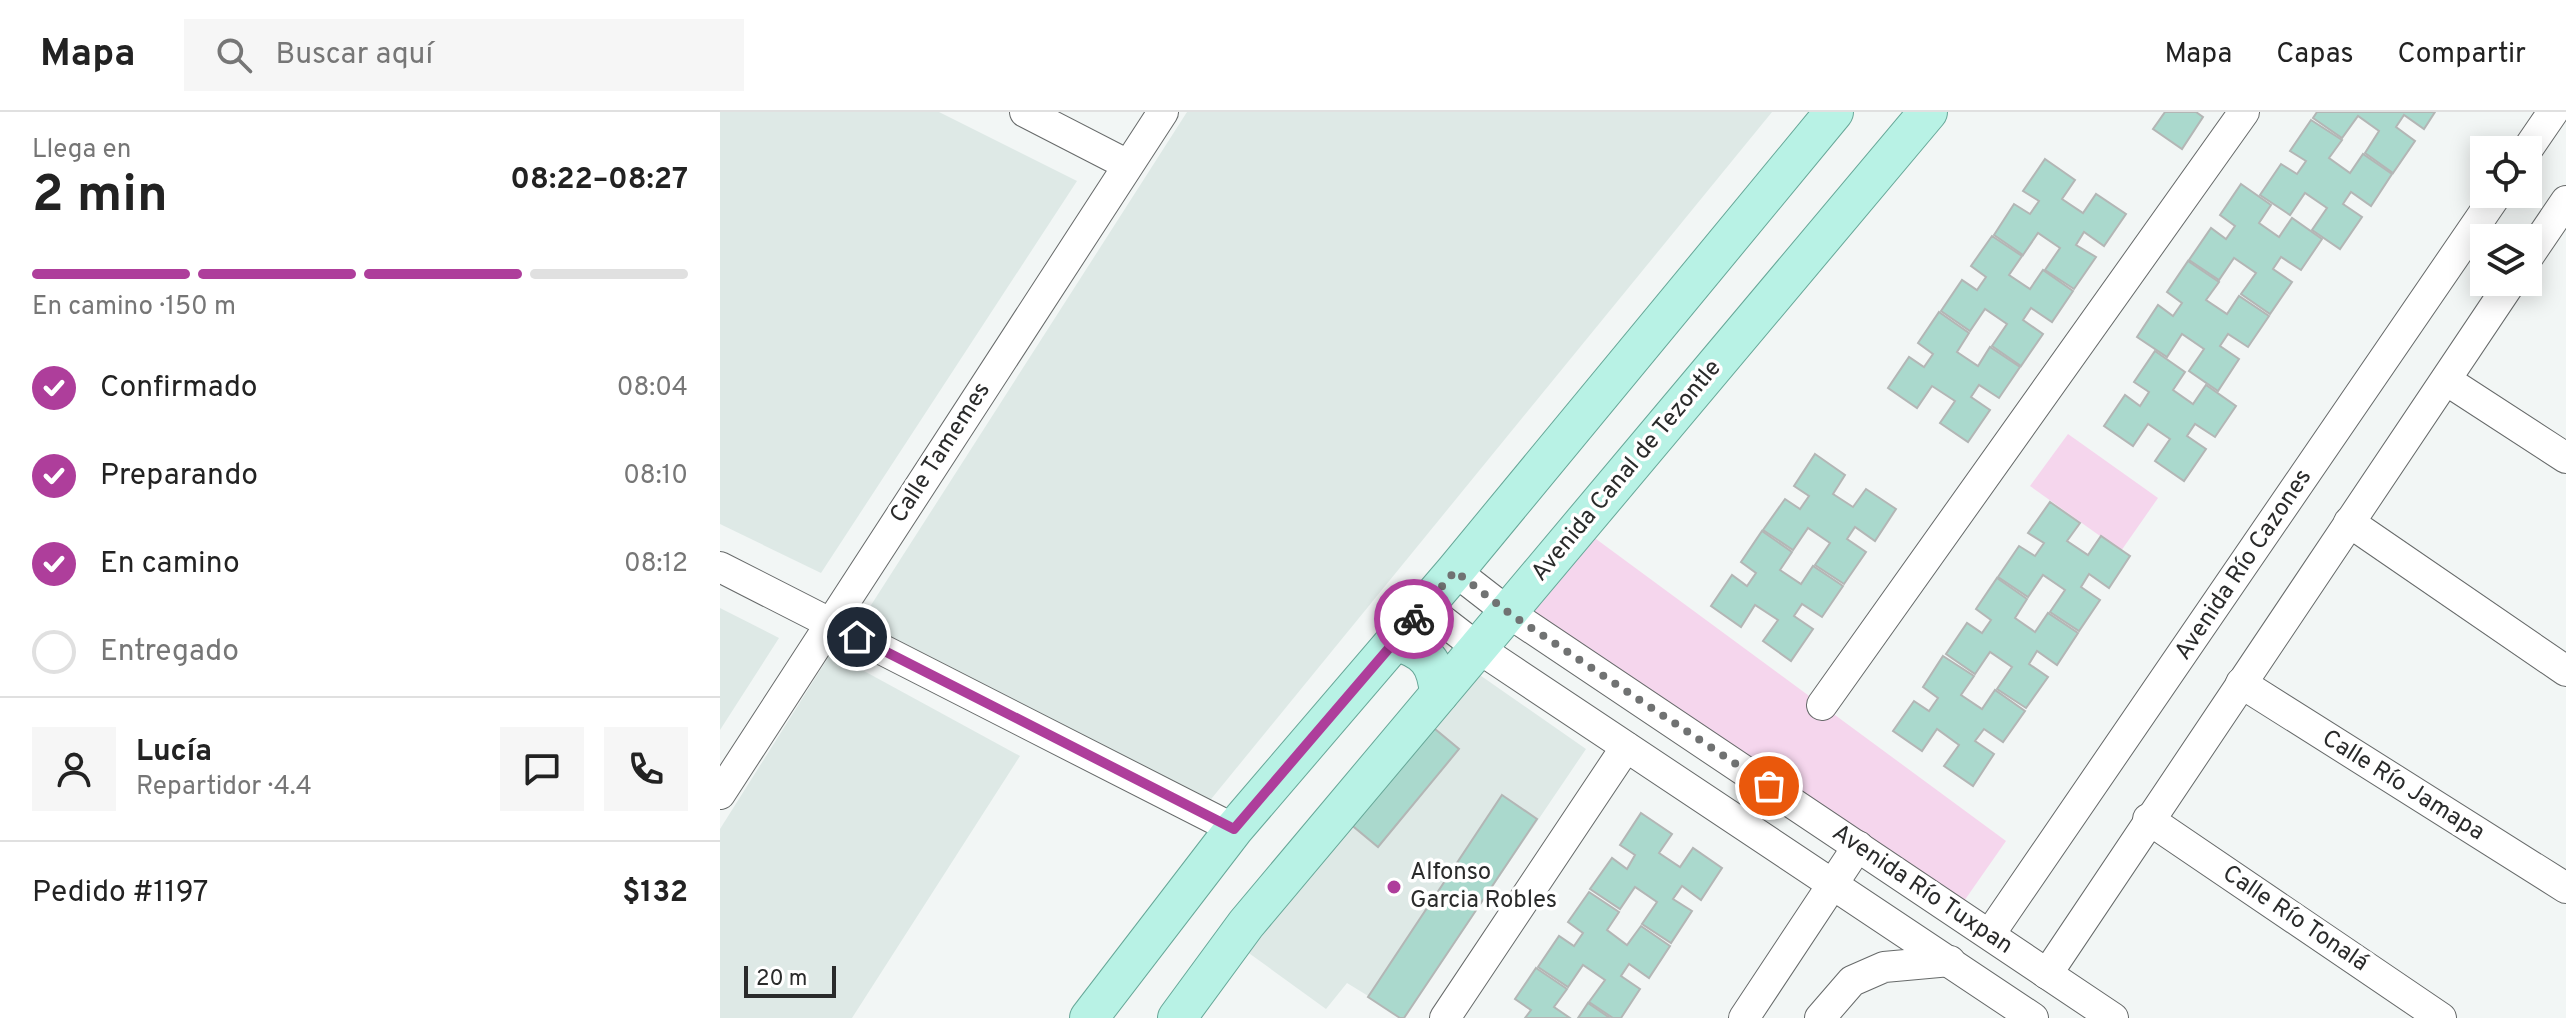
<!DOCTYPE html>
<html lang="es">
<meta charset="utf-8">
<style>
body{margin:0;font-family:Overpass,sans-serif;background:#f6f6f6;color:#222;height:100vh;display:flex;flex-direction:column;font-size:30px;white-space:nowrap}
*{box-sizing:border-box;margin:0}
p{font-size:26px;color:#767676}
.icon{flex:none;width:44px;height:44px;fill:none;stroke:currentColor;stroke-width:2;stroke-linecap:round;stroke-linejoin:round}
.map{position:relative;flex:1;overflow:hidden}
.drawer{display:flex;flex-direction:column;background:#fff;width:720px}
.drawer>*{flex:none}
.tools{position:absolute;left:1750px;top:24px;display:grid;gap:16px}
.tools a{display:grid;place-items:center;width:72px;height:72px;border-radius:0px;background:#fff;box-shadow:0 4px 20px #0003;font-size:40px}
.scale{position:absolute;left:24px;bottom:20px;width:92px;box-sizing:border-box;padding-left:8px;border:4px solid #2a2b2b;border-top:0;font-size:22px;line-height:28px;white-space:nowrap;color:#2a2b2b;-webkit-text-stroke:6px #fff;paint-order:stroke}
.pin{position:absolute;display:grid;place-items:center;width:68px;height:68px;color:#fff;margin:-34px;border:4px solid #fff;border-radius:50%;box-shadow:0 2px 8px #0007}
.courier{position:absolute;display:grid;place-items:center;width:80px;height:80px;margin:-40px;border:6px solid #ae3e9b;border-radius:50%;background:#fff;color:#222;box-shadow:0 2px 10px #0007}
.overview em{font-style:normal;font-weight:700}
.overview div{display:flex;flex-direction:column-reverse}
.overview{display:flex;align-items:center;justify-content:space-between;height:136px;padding:0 32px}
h1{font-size:52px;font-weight:700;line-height:60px}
.bar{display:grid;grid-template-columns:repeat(4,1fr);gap:12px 8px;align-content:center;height:96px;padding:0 32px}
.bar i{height:10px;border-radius:6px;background:#e0e0e0}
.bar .active{background:#ae3e9b}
.bar p{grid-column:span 4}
.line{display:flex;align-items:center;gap:20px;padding:0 32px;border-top:2px solid #e0e0e0}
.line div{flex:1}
.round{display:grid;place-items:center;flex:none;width:84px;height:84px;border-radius:0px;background:#f6f6f6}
ol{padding:0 32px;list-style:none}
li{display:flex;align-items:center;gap:24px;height:88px}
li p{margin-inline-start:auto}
li .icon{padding:8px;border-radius:50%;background:#ae3e9b;color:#fff;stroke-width:4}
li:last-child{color:#767676}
li i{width:44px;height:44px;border:4px solid #e0e0e0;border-radius:50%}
header{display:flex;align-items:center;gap:48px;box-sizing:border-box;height:112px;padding:0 40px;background:#fff;border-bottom:2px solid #e0e0e0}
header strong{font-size:38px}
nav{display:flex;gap:44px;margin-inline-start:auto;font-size:28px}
.search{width:560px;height:72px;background:#f6f6f6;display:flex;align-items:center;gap:20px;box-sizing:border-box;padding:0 28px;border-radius:0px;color:#767676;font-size:30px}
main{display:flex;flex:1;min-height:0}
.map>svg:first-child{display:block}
.built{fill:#dee9e6}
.green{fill:#f5d6ed}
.building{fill:#aad9cd;stroke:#b3b6b5;stroke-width:2}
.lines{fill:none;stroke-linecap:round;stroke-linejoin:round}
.minor-casing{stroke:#676a6a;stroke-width:32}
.major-casing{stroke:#67a798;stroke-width:40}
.minor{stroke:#fff;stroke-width:30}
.major{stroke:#b8f2e5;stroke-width:38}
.done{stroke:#707272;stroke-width:8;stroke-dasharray:0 14.4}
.route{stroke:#ae3e9b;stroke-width:10}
.poi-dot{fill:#ae3e9b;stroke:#fff;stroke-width:3}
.labels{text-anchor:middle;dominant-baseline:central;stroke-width:7;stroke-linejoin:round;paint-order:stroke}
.street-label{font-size:24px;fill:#2a2b2b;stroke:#fff}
.poi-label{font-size:24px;fill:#2a2b2b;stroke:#fff;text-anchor:start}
</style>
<header>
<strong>Mapa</strong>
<div class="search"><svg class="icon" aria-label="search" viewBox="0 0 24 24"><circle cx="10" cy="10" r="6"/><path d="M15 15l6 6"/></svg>Buscar aquí</div>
<nav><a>Mapa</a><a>Capas</a><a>Compartir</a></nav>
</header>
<main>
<section class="drawer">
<div class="overview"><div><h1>2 min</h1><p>Llega en</p></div><em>08:22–08:27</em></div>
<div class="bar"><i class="active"></i><i class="active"></i><i class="active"></i><i></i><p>En camino · 150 m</p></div>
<ol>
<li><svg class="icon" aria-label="check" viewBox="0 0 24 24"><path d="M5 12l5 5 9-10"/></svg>Confirmado<p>08:04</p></li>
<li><svg class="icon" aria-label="check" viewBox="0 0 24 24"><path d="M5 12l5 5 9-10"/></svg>Preparando<p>08:10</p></li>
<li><svg class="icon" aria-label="check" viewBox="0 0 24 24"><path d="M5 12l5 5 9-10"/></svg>En camino<p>08:12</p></li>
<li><i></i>Entregado</li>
</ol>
<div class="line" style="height:144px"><a class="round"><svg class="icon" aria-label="person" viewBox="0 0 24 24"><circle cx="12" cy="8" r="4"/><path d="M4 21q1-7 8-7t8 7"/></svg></a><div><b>Lucía</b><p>Repartidor · 4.4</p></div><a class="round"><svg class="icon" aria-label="chat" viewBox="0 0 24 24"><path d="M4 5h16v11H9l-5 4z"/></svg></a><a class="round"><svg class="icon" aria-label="phone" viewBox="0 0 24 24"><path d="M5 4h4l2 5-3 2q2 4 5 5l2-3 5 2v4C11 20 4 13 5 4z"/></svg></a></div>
<div class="line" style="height:104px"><div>Pedido #1197</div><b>$132</b></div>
</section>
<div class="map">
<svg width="1846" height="906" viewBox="0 0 1846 906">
<rect width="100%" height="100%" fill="#f2f6f5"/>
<g class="built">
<path d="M0,0H219L357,69L101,461L0,412Z"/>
<path d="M467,0H1052L483,697L137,515Z"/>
<path d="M0,496L59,526L0,618Z"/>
<path d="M111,541L300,644L132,906H0V717Z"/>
<path d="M754,559L866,637L684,906L627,871L606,897L526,839Z"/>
</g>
<g class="green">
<path d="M1348,322L1438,386L1401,439L1310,374Z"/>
<path d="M872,424L1286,729L1242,792L805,503Z"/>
</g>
<g class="building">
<path d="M1445,0H1476L1483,5L1462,37L1433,17Z"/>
<path d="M1597,0H1715L1704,17L1684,3L1676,15L1695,29L1673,61L1645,41L1659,19L1638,4L1622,26L1593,6Z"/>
<path d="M1591,8L1622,28L1609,46L1630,61L1643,42L1672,62L1651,94L1631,80L1623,92L1642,105L1620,137L1592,118L1607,96L1585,81L1570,103L1540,83L1561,52L1577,62L1586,49L1570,39Z"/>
<path d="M1325,47L1355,68L1342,87L1363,101L1376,82L1406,102L1384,134L1364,120L1356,133L1376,145L1354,177L1325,158L1340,136L1318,121L1303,143L1274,123L1294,92L1310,102L1319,89L1303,79Z"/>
<path d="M1521,72L1551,93L1539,111L1559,125L1572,106L1602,127L1581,158L1561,145L1553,157L1572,170L1550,202L1521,182L1536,161L1514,146L1499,168L1469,148L1491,116L1506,127L1515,114L1500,103Z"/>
<path d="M1272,124L1302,144L1289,163L1310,177L1323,158L1353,179L1332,210L1311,196L1303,208L1323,222L1301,254L1272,234L1287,212L1265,197L1250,219L1221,199L1242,168L1257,178L1266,165L1251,154Z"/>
<path d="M1468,149L1499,170L1486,188L1507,202L1519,184L1549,204L1528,235L1508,222L1500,234L1519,247L1498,279L1469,259L1484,237L1462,222L1447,245L1417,225L1438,193L1453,204L1462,191L1447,180Z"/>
<path d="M1219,200L1249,221L1237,240L1258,254L1270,235L1300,255L1279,286L1259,273L1251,285L1270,298L1248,330L1220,311L1235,289L1212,274L1197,296L1168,276L1189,245L1204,255L1213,242L1198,231Z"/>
<path d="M1435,239L1465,260L1453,278L1473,292L1486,273L1516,294L1495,325L1475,312L1467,324L1486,337L1464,369L1435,349L1450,327L1428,312L1413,334L1384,314L1405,283L1420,294L1429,280L1414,270Z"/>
<path d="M1095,342L1125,363L1113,382L1133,395L1146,377L1176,397L1155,429L1135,415L1127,427L1146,440L1124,472L1095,453L1110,431L1088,416L1073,438L1043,418L1065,387L1080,397L1089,384L1074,374Z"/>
<path d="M1330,390L1360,411L1347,429L1368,443L1381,424L1410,444L1389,476L1369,462L1361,475L1380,488L1359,519L1330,500L1345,478L1323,463L1308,485L1278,465L1299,434L1315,444L1324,431L1308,421Z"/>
<path d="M1042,419L1072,440L1060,458L1081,472L1093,454L1123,474L1102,505L1082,492L1074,504L1093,517L1071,549L1043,529L1058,508L1035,493L1021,515L991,494L1012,463L1027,474L1036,461L1021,450Z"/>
<path d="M1277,466L1307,487L1295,506L1315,520L1328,501L1358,521L1337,553L1317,539L1309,552L1328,565L1306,596L1277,577L1292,555L1270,540L1255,562L1226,542L1247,511L1262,521L1271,508L1256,497Z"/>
<path d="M1223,544L1254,564L1241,583L1262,597L1275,578L1305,599L1283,630L1264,617L1255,629L1274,642L1253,674L1224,654L1239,633L1217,617L1202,639L1173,619L1194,589L1209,599L1218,586L1203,575Z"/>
<path d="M709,612L739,637L658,735L628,710Z"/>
<path d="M782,683L817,707L684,906H680L648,885Z"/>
<path d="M921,701L952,722L939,741L960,755L973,736L1002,756L981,788L962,774L953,787L972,799L951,831L922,812L937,790L915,775L900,797L870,777L892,746L907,757L915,743L900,733Z"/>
<path d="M869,780L899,800L887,818L907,833L921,814L950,834L929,866L909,852L901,864L920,877L901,906H893L869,890L885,868L863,853L848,875L818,855L839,824L854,834L863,821L848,810Z"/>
<path d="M816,856L847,877L834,895L850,906H805L811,898L795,887Z"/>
<path d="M868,891L890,906H858Z"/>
</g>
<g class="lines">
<g class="minor-casing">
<g id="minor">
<path d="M305,0L408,53"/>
<path d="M1807,38L1833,0"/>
<path d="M1808,145L1846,89"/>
<path d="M1726,268L1846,346"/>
<path d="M1629,410L1846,559"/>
<path d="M0,455L514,717"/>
<path d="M735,459L789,501L1393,906"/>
<path d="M705,495L758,536L1313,906"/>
<path d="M1521,571L1846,776"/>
<path d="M1102,593L1524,0"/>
<path d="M0,682L443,0"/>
<path d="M1428,707L1721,906"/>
<path d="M1270,822L1777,82"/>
<path d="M1327,862L1791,170"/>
<path d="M725,906L906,635"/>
<path d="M1024,906L1138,734"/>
<path d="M1100,906L1132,869L1164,855L1230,849"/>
</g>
</g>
<g class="major-casing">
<g id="major">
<path d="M675,529C706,539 716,549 719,582"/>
<path d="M369,906L514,717L735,459L1114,0"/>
<path d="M457,906L526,812L1208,0"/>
</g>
</g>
<use href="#minor" class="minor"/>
<use href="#major" class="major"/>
</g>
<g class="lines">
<path class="done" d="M694,507L735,459L789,501L1049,674"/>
<path class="route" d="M137,525L514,717L694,507"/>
</g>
<circle class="poi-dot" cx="674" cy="775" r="8"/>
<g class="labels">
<g class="street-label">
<text transform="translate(221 341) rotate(-57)">Calle Tamemes</text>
<text transform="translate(907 359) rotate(-50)">Avenida Canal de Tezontle</text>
<text transform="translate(1524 453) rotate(-56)">Avenida Río Cazones</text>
<text transform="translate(1683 674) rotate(32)">Calle Río Jamapa</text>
<text transform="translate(1202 778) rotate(34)">Avenida Río Tuxpan</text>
<text transform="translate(1575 807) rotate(34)">Calle Río Tonalá</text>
</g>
<g class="poi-label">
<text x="690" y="761">Alfonso<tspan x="690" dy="28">Garcia Robles</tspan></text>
</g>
</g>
</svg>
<div class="tools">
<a><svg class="icon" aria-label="locate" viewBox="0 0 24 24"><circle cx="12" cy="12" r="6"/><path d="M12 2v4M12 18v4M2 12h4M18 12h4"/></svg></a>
<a><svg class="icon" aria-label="layers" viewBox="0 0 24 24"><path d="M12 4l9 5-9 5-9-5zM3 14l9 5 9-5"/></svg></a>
</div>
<div class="scale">20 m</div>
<div class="pin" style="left:1049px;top:674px;background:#ea580c"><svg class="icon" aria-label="bag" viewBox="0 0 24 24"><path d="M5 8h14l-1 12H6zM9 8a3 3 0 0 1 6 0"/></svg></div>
<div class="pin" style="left:137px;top:525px;background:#1f2937"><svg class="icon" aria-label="home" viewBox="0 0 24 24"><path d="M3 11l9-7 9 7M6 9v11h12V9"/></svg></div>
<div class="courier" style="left:694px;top:507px"><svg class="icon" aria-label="bike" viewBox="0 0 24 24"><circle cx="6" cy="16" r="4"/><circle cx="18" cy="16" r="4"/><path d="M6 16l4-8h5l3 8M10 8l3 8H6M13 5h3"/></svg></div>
</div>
</main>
